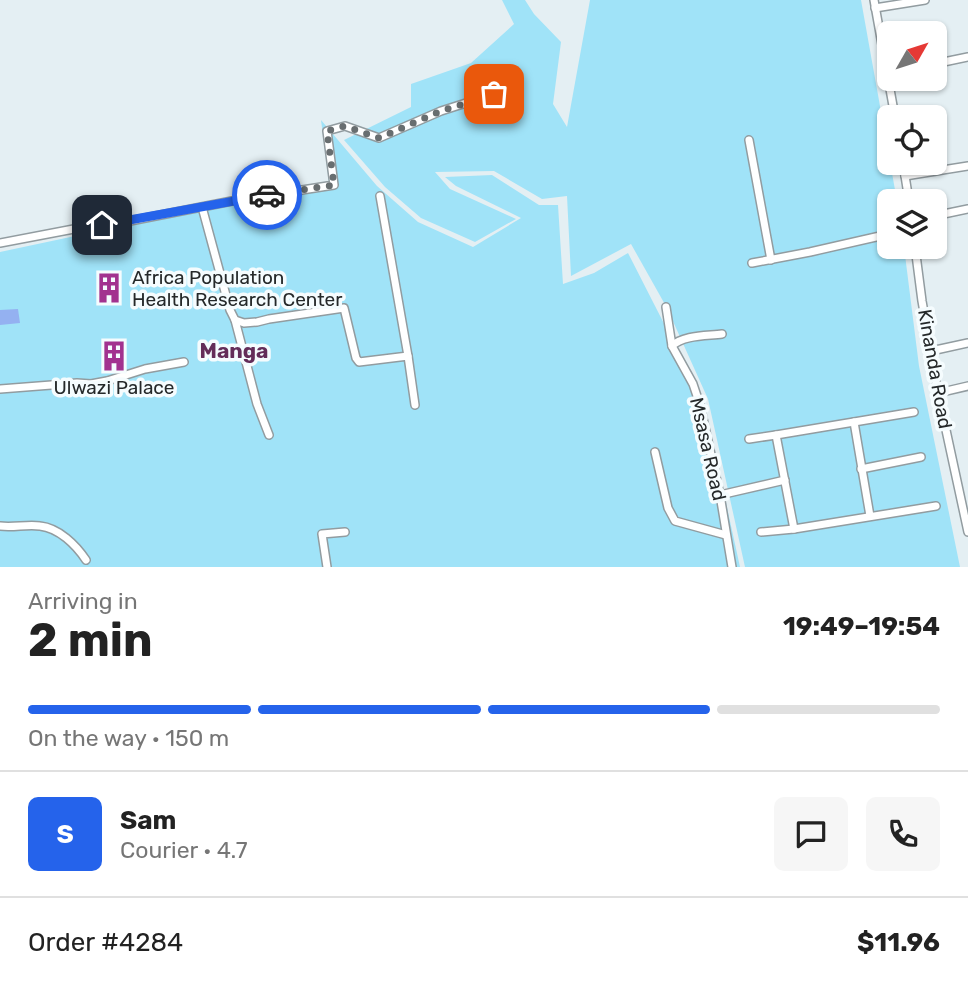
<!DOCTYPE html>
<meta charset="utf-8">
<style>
body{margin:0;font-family:Rubik,sans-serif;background:#f6f6f6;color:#222;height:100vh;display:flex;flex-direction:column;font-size:26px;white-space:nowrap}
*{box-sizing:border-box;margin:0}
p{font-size:23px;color:#767676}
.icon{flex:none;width:38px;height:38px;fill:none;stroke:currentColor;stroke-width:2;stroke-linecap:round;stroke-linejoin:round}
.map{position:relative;height:567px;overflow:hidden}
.drawer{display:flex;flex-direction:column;background:#fff;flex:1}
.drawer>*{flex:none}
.needle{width:46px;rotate:51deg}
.buttons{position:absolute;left:877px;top:21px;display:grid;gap:14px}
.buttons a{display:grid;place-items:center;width:70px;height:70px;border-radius:10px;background:#fff;box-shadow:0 2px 5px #0004;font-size:35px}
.pin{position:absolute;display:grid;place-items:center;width:60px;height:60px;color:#fff;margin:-30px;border-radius:14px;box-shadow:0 4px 10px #0006}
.courier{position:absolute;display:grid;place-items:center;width:70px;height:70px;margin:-35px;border:5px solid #2563eb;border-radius:50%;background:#fff;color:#222;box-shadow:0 2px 9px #0007}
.summary em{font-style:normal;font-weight:700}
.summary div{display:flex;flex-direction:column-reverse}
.summary{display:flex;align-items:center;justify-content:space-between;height:119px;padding:0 28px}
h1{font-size:46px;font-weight:700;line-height:52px}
.bar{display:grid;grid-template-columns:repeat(4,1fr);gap:10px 7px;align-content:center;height:84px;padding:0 28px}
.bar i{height:9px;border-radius:5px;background:#e0e0e0}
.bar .active{background:#2563eb}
.bar p{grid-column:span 4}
.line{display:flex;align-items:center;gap:18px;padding:0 28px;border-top:2px solid #e0e0e0}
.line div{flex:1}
.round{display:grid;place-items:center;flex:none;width:74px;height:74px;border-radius:10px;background:#f6f6f6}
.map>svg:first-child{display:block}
.green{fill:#a0e3f8}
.water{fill:#94b1f1}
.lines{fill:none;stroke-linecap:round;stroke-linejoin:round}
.street-casing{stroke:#929ca0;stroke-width:10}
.street{stroke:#fff;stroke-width:7}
.done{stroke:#686e70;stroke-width:7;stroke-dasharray:0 12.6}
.route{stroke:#2563eb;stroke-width:9}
.labels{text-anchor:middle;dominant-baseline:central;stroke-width:7;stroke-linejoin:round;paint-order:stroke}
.poi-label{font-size:19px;fill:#25292a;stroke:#f5fcfe;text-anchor:start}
.street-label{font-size:19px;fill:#25292a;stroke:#f5fcfe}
.neighbourhood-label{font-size:21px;font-weight:bold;fill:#642d59;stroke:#f5fcfe}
</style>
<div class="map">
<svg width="968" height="567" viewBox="0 0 968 567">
<rect width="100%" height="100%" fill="#e4eff3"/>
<g class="green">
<path d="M502,0H525L534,14L561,42L553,104L567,127L590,0H861L897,201H889V247H904L919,366L960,567H745L708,399L667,308L631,244L571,276L567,196L542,199L494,171L435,172L450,189L516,219L475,242L421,218L385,187L344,140L411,107V84L471,63L514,24Z"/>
<path d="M321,120L377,186L418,222L473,247L521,218L456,186L445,177L492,175L539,205H558L563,284L594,273L628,253L704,402L740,567H0V252L329,182Z"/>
</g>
<path class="water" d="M18,309L20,323L0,325V310Z"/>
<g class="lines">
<g class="street-casing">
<g id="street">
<path d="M874,0L895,117"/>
<path d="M875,8L925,0"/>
<path d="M934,64L968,57"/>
<path d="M749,140L771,260"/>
<path d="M903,163L909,201"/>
<path d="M905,176L968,166"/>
<path d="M380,196L408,356"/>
<path d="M202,207L230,310L235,320L244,323L257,322L269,319L344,308L356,358L359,362L408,356L415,405"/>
<path d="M934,216L968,209"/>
<path d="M0,243L79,228L125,222L232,201L334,185L327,131L345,126L379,138L441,111L494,94"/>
<path d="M915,247L922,301L938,393L968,532"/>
<path d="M752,263L810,252L889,234"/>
<path d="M666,307L672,346"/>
<path d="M235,320L257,404L269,435"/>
<path d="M722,334C707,336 683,335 672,346L693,384L700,405L720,495L732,567"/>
<path d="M931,351L968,343"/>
<path d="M0,389L77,383L91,384L107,381L145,369L184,362"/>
<path d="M938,393L968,386"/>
<path d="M914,412L776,435L794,529L936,506"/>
<path d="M854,422L870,516"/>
<path d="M749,439L776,435"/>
<path d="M655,452L668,508L675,521L726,535"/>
<path d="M861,469L921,457"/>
<path d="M720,495L785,480"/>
<path d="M0,526C13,528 27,524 40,526C59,528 76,545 86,560"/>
<path d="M761,532L794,529"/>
<path d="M327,567L322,534L345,532"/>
</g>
</g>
<use href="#street" class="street"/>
</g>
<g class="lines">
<path class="done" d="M267,195L334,185L327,131L345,126L379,138L441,111L494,94"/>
<path class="route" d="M102,225L267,195"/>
</g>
<defs>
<g id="building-bare" transform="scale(2.415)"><path d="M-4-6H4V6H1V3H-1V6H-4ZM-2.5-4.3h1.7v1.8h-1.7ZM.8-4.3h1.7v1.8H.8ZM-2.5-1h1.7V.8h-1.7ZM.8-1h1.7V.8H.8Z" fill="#a2328f" stroke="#f5fcfe" stroke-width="2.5" paint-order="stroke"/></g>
</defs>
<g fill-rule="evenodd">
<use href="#building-bare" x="109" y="288"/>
<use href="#building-bare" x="114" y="356"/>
</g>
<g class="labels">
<g class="poi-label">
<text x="132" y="277">Africa Population<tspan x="132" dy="22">Health Research Center</tspan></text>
<text x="114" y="387" text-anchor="middle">Ulwazi Palace</text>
</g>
<g class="street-label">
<text transform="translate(935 369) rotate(80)">Kinanda Road</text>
<text transform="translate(708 449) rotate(77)">Msasa Road</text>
</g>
<g class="neighbourhood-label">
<text x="234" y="350">Manga</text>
</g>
</g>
</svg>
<div class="buttons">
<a><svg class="needle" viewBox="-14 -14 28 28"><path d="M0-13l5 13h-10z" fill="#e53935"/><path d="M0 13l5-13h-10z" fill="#767676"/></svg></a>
<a><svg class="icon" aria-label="locate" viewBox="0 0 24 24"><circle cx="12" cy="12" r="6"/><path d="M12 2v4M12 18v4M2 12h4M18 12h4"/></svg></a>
<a><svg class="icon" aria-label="layers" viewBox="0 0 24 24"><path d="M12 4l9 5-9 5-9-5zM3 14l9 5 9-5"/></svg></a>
</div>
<div class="pin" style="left:494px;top:94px;background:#ea580c"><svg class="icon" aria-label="bag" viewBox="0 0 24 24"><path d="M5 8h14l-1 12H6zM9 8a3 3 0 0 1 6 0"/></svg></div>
<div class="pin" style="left:102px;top:225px;background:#1f2937"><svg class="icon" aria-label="home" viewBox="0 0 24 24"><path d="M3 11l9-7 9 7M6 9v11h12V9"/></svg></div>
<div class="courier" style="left:267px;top:195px"><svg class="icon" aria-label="car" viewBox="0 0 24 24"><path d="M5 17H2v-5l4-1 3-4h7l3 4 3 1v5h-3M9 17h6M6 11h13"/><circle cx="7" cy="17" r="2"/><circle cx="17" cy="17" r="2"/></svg></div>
</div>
<section class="drawer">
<div class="summary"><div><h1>2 min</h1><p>Arriving in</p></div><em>19:49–19:54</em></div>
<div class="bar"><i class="active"></i><i class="active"></i><i class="active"></i><i></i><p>On the way · 150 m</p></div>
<div class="line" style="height:126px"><b class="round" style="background:#2563eb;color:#fff">S</b><div><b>Sam</b><p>Courier · 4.7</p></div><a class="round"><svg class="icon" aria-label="chat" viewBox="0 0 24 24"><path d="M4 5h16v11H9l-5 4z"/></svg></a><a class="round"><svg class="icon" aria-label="phone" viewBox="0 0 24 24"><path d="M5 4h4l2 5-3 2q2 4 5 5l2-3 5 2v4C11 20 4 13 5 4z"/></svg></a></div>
<div class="line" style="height:91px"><div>Order #4284</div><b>$11.96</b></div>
</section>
